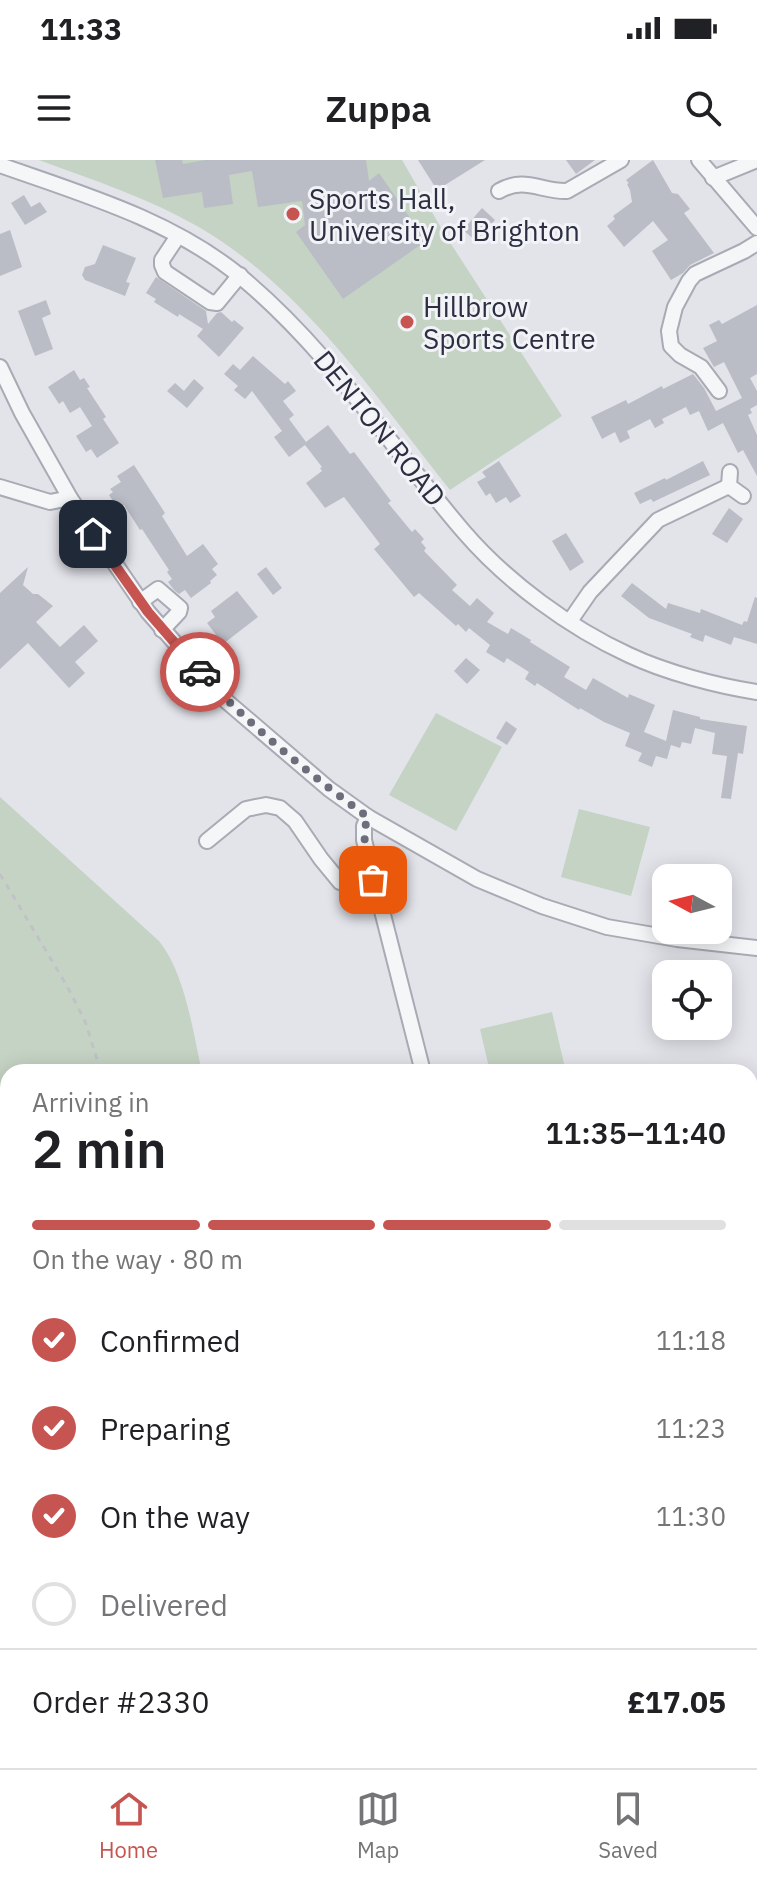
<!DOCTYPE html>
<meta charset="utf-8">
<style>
body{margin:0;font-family:"IBM Plex Sans",sans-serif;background:#f2f2f2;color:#202124;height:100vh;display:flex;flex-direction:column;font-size:30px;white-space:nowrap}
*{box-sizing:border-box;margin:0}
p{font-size:26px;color:#757577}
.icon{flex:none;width:44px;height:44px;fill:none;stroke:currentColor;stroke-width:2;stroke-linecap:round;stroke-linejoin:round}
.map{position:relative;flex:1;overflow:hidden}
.panel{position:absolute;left:0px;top:904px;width:758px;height:704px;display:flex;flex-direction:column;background:#fff;border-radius:24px 24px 0 0;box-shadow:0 4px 20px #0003}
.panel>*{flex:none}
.needle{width:52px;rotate:277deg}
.controls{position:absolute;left:652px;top:704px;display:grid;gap:16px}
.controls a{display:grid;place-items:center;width:80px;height:80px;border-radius:16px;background:#fff;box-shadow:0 4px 20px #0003;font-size:40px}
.pin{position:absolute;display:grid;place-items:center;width:68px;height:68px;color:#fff;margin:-34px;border-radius:16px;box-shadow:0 4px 12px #0006}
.courier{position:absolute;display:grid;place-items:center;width:80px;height:80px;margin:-40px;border:6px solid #c65551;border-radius:50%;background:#fff;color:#222;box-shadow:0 2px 10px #0007}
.overview em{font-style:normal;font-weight:600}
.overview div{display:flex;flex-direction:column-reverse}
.overview{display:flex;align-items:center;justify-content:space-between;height:136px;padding:0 32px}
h1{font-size:52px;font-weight:600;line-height:60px}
.bar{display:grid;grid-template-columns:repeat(4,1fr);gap:12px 8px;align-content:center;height:96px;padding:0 32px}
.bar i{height:10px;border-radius:6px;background:#e0e0e0}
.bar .active{background:#c65551}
.bar p{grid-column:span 4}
.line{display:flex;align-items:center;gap:20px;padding:0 32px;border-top:2px solid #e0e0e0}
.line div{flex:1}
ol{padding:0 32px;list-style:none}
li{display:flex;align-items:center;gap:24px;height:88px}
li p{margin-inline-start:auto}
li .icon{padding:8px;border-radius:50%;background:#c65551;color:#fff;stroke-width:4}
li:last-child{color:#757577}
li i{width:44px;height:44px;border:4px solid #e0e0e0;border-radius:50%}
.status{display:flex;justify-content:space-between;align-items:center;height:56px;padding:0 40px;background:#fff;direction:ltr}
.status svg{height:22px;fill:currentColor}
header{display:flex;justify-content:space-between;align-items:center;height:104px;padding:0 32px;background:#fff;font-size:36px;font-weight:600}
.menu{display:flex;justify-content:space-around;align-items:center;height:112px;border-top:2px solid #e0e0e0;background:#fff;font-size:22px;color:#757577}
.menu a{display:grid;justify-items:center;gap:4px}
.menu .active{color:#c65551}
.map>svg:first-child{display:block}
.green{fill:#c5d3c4}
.building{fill:#babdc6}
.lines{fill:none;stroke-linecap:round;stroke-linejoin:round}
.minor-casing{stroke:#a8aab4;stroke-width:18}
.path{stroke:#c1c2c8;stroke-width:3;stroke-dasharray:6 6;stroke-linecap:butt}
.minor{stroke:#f5f6f8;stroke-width:14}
.done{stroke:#6c6e7c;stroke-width:8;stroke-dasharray:0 14.4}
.route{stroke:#c65551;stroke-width:10}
.poi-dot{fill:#c65551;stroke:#f2f3f7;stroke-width:3}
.labels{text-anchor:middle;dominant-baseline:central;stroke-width:6;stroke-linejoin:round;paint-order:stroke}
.poi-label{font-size:28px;fill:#2c2f41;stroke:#f2f3f7;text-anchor:start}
.street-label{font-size:28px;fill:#2c2f41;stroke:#f2f3f7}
</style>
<div class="status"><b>11:33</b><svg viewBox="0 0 49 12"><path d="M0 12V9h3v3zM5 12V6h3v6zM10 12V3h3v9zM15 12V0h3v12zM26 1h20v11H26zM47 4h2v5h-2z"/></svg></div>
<header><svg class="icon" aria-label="menu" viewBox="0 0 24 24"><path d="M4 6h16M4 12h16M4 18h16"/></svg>Zuppa<svg class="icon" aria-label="search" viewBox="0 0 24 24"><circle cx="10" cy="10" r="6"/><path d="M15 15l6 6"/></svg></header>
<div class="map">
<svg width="757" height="1608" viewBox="0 0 757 1608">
<rect width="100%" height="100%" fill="#e3e4ea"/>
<g class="green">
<path d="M39,0H402L444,73L562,256L450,330C375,236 303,127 197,66C146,37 93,20 39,0Z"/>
<path d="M436,553L502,587L456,671L389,635Z"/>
<path d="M0,637L159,781C185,813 193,872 202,912H8V1075L0,1076Z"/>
<path d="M579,649L650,667L631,736L561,717Z"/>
<path d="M552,852L566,912H490L480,869Z"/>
<path d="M0,1179L8,1181V1600H373L375,1608H0Z"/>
</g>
<g class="building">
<path d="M155,0H182L183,4L205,0H366L369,21L379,13L426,81L343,139L296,72L305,65L302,41L258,47L252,11L229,15L233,44L204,48L202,32L163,38Z"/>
<path d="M418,0H485L437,30Z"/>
<path d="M566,0H595L576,14Z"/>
<path d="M653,0L672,33L678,34L690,49L684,53L714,93L690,105L683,113L671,120L652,91L668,80L653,61L624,87L607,66L615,59L613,56L632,42L630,30L627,24L629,23L626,20Z"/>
<path d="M24,35L31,47L40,42L47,52L25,65L11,43Z"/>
<path d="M482,48L495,60L476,81L463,70Z"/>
<path d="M10,70L22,107L0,116V74Z"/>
<path d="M103,85L136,98L126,122L130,123L125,136L85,120L82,115L85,107L95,104Z"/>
<path d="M156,117L206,151L208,164L217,153L221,152L232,162L234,160L244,168L219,197L197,176L203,169L179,154L178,157L154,142L156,139L146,133Z"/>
<path d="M46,140L51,154L42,158L53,189L35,196L18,151Z"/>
<path d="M757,145V214L750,218L757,231V245L750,249L752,253L748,255L757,275V316L743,290L738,293L723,263L708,271L699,251L690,255L686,247L662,259L664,263L655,268L650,259L627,271L630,278L620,283L615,272L602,279L591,257L626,240L628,244L662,226L663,229L693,214L704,228L716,251L742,238L724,202L714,207L703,188L717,181L709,165L719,160L722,164Z"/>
<path d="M253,196L285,224L288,221L296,231L283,241L294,255L289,259L306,282L328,265L350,294L354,292L391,341L388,343L412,372L415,369L424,379L421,382L426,388L424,391L457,425L452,430L470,446L477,438L494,453L487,462L508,474L511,468L531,480L530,482L570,507L564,517L586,530L593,518L628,538L629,534L655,545L644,572L666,581L673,550L700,557V559L747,566L743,594L738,593L731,639L721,638L727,596L712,594L715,573L695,568L691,584L682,582L680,588L671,585L667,599L656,596L652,607L638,601L642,593L625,586L630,573L604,562L580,548L579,550L537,523L535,526L525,519L529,512L507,498L504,503L486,492L490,485L469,468L466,472L458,464L456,466L419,433L414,437L374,389L380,384L344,337L325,348L306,323L322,311L320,308L322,307L305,285L289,297L274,277L282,271L252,231L245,239L234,230L238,226L224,214L233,204L240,210Z"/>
<path d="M74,210L80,220L84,218L90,227L87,228L106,257L103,259L119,283L97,298L91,289L86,292L76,276L92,266L80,247L70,253L63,241L59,244L48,227Z"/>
<path d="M194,219L204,228L187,248L167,231L175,223L184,231Z"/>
<path d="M499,301L521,336L510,343L506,337L496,343L490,333L486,336L477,322L486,317L482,312Z"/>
<path d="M703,301L710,315L653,342L651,339L640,344L634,333L665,318L666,320Z"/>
<path d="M134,305L165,353L162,356L187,396L203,384L218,404L212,409L217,415L210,421L211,423L191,438L185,430L179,434L174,430L168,422L172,419L167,412L169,410L142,369L140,370L124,345L118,349L109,335L113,332L110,329L121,322L117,316Z"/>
<path d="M729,348L743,359L727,383L712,374Z"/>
<path d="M566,373L584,402L570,411L552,381Z"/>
<path d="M28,407L23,425L33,434H38L53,446L36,462L60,487L84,465L98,481L75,502L85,513L69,528L28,483L0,509V433Z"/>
<path d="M266,407L282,428L273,435L257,414Z"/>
<path d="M632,423L666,449L668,443L700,453L701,449L742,465L744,461L747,462L755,437L757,438V484L734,477L731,485L705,475L703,482L690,477L692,474L649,458L621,436Z"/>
<path d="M237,431L258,457L223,484L207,463L215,457L211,451Z"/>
<path d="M466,498L480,510L467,524L454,511Z"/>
<path d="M506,561L517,569L507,585L496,578Z"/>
</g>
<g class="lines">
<g class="minor-casing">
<g id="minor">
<path d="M699,0L757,68"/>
<path d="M0,5C82,34 172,60 241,117C329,190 390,286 464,372C507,422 570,468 629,495C665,512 717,526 757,532"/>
<path d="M713,18L757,0"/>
<path d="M499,31C525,16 541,32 567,31L621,0"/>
<path d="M178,76L162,100V105L165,112L210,142L217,143L240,115"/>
<path d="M0,207L22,253L70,338L148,452L225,540L329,629L368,657L477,719L542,746L607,767L677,779L757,788"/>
<path d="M719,231L701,207L680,195L671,186L669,171L675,147L689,121L695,114L744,91L757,83"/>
<path d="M730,312L729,326L743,336"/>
<path d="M0,327L50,342L70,338"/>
<path d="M140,442L158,429L180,448L179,452L162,470"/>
<path d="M570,461L590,432L658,360L729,326"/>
<path d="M368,657L364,666V680L423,912"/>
<path d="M207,681L246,649L266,645L280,648L295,661L321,699L340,722L351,726L373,720"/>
<path d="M750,1211L757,1209"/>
<path d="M750,1465L757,1450"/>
<path d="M750,1498L757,1508"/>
<path d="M589,1607L608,1600"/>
</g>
</g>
<g class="path">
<path d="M0,714L67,826L85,861L101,912"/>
<path d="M0,1065L8,1067"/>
<path d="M0,1233L8,1231"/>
<path d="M0,1338L8,1319"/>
<path d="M0,1397L8,1398"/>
<path d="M248,1600L252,1608"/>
<path d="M268,1600L272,1608"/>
<path d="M85,1608L88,1600"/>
<path d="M228,1608L233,1600"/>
</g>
<use href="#minor" class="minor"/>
</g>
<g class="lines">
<path class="done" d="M200,512C249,565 310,615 368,657C360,678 368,699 373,720"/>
<path class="route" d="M93,374L148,452L200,512"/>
</g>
<g class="poi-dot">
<circle cx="293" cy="54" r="8"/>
<circle cx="407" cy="162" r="8"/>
</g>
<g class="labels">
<g class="poi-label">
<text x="309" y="38">Sports Hall,<tspan x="309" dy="32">University of Brighton</tspan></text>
<text x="423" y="146">Hillbrow<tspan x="423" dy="32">Sports Centre</tspan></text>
</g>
<g class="street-label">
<text transform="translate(380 268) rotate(51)">DENTON ROAD</text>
</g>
</g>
</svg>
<div class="controls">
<a><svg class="needle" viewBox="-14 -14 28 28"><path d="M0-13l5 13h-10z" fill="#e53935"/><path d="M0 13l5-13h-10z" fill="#757577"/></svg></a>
<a><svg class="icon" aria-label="locate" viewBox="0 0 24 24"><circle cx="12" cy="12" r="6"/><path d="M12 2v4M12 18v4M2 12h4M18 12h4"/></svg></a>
</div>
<div class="pin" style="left:373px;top:720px;background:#ea580c"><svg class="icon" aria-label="bag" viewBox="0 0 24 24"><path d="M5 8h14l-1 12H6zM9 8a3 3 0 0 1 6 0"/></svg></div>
<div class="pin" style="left:93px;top:374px;background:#1f2937"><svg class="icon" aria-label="home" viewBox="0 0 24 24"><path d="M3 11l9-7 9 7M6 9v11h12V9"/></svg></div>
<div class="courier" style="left:200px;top:512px"><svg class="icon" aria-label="car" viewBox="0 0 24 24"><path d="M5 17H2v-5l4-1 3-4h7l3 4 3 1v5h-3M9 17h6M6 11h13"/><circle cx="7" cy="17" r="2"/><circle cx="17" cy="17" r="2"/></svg></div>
<section class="panel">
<div class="overview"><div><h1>2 min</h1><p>Arriving in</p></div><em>11:35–11:40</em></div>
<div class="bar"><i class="active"></i><i class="active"></i><i class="active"></i><i></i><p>On the way · 80 m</p></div>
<ol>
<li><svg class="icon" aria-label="check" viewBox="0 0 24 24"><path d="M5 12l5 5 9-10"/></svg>Confirmed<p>11:18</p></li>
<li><svg class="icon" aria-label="check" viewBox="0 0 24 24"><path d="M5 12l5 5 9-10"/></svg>Preparing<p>11:23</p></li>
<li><svg class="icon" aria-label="check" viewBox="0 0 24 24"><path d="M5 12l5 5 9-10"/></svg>On the way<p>11:30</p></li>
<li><i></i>Delivered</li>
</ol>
<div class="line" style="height:104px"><div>Order #2330</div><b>£17.05</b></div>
</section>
</div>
<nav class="menu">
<a class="active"><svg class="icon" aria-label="home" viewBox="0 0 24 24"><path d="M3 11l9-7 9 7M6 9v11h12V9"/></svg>Home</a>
<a><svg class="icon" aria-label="map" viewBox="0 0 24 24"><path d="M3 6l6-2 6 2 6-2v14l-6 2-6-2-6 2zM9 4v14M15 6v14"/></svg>Map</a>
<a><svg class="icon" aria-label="saved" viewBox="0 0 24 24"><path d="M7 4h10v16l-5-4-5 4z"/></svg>Saved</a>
</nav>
